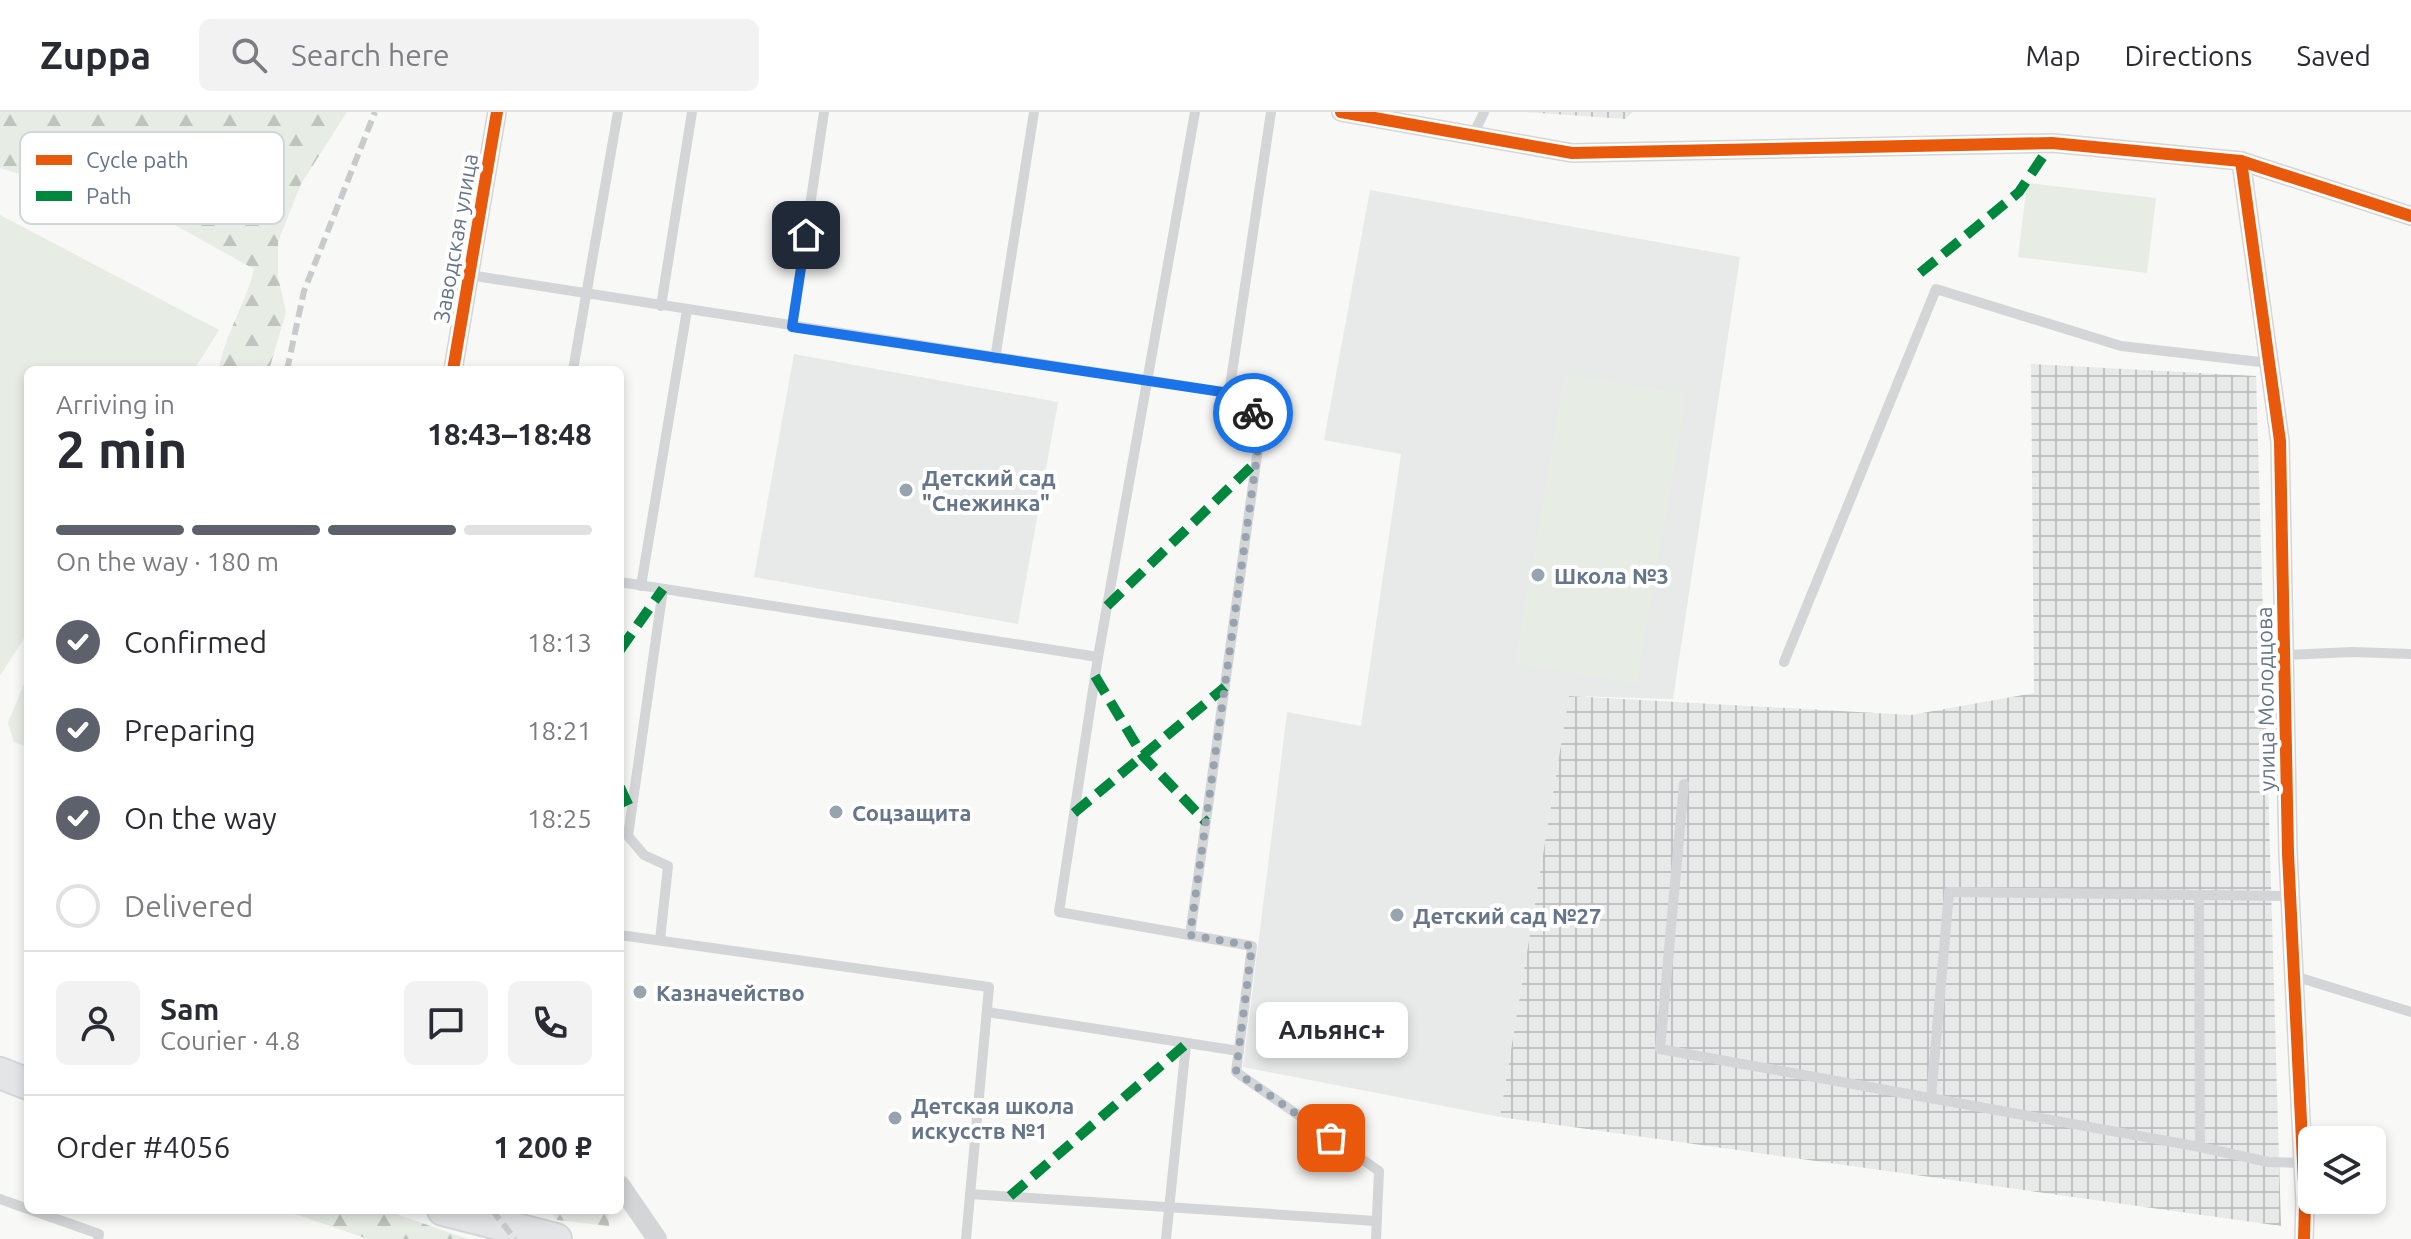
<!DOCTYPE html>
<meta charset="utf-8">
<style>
body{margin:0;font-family:Ubuntu,sans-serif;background:#f2f2f3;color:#2b2b33;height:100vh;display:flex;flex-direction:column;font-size:30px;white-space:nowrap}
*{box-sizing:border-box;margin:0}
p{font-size:26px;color:#7c7c81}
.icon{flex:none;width:44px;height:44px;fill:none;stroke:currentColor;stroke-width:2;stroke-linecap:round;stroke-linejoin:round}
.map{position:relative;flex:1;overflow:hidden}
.drawer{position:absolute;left:24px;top:254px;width:600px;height:848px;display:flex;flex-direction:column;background:#fff;border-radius:12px;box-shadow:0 4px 12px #0003}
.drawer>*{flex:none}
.tools{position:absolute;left:2298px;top:1014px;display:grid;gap:16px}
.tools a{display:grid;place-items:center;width:88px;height:88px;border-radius:12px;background:#fff;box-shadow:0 4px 12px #0003;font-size:40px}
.pin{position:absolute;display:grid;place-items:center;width:68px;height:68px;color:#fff;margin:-34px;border-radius:16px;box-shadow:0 4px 12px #0006}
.courier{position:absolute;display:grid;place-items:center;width:80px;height:80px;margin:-40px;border:6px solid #1a73e8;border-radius:50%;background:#fff;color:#222;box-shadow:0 2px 10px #0007}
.bubble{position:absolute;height:56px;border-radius:12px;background:#fff;box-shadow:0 4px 12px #0003;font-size:26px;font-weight:700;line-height:56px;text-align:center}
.summary em{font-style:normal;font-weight:700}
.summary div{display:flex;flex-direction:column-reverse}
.summary{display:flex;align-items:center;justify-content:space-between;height:136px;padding:0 32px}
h1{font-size:52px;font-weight:700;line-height:60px}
.bar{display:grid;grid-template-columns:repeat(4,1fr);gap:12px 8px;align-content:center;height:96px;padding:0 32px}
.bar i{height:10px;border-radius:6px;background:#e1e1e2}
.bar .on{background:#5c616b}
.bar p{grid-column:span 4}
.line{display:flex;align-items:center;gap:20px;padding:0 32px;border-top:2px solid #e1e1e2}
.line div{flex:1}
.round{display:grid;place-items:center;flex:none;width:84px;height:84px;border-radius:12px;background:#f2f2f3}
ol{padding:0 32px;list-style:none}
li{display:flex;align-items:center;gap:24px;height:88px}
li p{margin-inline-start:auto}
li .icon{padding:8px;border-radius:50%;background:#5c616b;color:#fff;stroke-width:4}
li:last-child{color:#7c7c81}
li i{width:44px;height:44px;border:4px solid #e1e1e2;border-radius:50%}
header{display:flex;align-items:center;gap:48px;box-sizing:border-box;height:112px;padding:0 40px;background:#fff;border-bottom:2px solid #e1e1e2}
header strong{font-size:38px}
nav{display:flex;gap:44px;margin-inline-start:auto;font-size:28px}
.search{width:560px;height:72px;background:#f2f2f3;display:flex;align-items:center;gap:20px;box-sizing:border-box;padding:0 28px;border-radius:12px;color:#7c7c81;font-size:30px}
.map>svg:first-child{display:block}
.built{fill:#e8e9e9}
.industrial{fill:url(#industrial-grid)}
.forest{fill:url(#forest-firs)}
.green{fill:#e7ece5}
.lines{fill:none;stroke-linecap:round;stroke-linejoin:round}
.secondary-casing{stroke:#d4d6d8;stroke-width:34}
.lane{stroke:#d4d5d6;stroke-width:10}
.street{stroke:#d4d5d6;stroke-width:20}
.secondary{stroke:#e4e5e6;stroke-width:30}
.rail{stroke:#c9cacc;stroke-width:6;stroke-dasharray:12 6;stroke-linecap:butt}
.quiet{stroke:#00873e;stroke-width:10;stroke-dasharray:20 10;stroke-linecap:butt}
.cycleway-casing{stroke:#fff;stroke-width:17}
.cycleway{stroke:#e8590c;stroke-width:12}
.done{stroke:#98a3b0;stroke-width:8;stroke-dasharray:0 14.4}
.route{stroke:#1a73e8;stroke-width:10}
.poi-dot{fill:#98a3b0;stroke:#fff;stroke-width:3}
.labels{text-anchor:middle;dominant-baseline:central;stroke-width:8;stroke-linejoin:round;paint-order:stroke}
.street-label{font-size:22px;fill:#65758a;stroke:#fff}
.poi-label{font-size:22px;font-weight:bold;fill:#65758a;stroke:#fff;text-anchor:start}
.key{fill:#fff;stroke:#d1d6dc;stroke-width:2}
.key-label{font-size:22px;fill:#65758a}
</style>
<header>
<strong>Zuppa</strong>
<div class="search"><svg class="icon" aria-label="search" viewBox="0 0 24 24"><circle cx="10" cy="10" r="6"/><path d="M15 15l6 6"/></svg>Search here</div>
<nav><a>Map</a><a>Directions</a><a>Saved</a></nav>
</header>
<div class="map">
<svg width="2411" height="1127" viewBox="0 0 2411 1127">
<defs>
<pattern id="industrial-grid" width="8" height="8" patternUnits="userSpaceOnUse" patternTransform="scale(2)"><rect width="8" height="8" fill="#e8e9e9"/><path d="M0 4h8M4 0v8" fill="none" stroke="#c0c1c3"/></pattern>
<pattern id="forest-firs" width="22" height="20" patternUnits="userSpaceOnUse" patternTransform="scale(2)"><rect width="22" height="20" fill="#e7ece5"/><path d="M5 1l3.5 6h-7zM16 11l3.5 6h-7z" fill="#bfc4bf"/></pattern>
</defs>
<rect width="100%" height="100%" fill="#f8f8f7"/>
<g class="built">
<path d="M1370,78L1740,145L1673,587L1569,584L1500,1005L1243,955L1287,600L1361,614L1401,342L1324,328Z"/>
<path d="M794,242L1058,290L1018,512L754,465Z"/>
</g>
<g class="industrial">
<path d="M1526,0H1633L1625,7Z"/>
<path d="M2031,252L2256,264L2281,1114L1500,1005L1569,584L1911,603L2034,581Z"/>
</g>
<g class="forest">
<path d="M0,0H347L301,72L278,130V165L286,200L269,258H219C224,223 246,192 254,157L92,67L55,73L0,56Z"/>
<path d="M283,1098H384L468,1127H368Z"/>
<path d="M549,1098L608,1100L609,1114L557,1108Z"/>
</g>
<g class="green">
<path d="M2027,71L2156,86L2147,161L2018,145Z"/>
<path d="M0,103L219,218L194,258H28V520L0,564Z"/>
<path d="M1564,261L1687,282L1637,572L1515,551Z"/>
<path d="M28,562V636L14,630L8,611Z"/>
</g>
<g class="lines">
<g class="secondary-casing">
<g id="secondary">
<path d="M0,961L28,972"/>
<path d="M443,1098L556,1127"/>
</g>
</g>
<g class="lane">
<path d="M1195,0L1098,545L1059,800L1252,834L1236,960L1379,1059L1376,1127"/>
<path d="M1473,23L1484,0"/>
<path d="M469,163L1229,281L1271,0"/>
<path d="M661,194L692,0"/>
<path d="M792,215L824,0"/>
<path d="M995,247L1034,0"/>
<path d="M573,258L618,0"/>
<path d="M620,470L1098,545"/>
<path d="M641,474L687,198"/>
<path d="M2284,543L2352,540L2411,542"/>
<path d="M1784,550L1936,177L2121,234L2269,251"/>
<path d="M1684,672L1660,937L2200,1035"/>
<path d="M2199,783L2200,1035L2268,1050L2303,1051"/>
<path d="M620,823L989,875L966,1127"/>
<path d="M1190,823L1262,308L1229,281"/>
<path d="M660,828L668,754L644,743L628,724L663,477"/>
<path d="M2294,864L2411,900"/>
<path d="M987,900L1239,939"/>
<path d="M1931,986L1949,780L2290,784"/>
<path d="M970,1082L1376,1109"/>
<path d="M0,1087L28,1097"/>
<path d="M31,1098L99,1122L98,1127"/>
<path d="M1166,1127L1186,932"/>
</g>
<g class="street">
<path d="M1341,0L1572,41L2052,31L2241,49L2411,104"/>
<path d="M2241,49L2280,329L2288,741L2305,1091L2304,1127"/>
<path d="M453,258L497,0"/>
<path d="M620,1073L657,1127"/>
</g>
<use href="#secondary" class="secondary"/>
<g class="rail">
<path d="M287,258L304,179L375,0"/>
<path d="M492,1098L515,1127"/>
</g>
<g class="quiet">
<path d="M1920,161L2019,80L2052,31"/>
<path d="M1107,494L1257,349"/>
<path d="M620,538L663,477"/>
<path d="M1095,564L1143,644L1206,710"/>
<path d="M620,675L631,699"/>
<path d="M1074,701L1225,575"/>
<path d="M1010,1084L1186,932"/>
</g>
<g class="cycleway-casing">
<g id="cycleway">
<path d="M1341,0L1572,41L2052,31L2241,49L2411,104"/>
<path d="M2241,49L2280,329L2288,741L2305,1091L2304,1127"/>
<path d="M453,258L497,0"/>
</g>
</g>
<use href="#cycleway" class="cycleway"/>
</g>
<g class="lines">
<path class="done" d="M1253,301L1262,308L1190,823L1252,834L1236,960L1331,1026"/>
<path class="route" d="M806,123L792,215L1229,281L1253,301"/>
</g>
<g class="poi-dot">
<circle cx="906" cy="378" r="8"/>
<circle cx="1538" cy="463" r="8"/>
<circle cx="836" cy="700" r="8"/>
<circle cx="1397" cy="803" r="8"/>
<circle cx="640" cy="880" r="8"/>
<circle cx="895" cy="1006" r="8"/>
</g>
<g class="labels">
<g class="street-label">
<text transform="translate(455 126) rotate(-80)">Заводская улица</text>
<text transform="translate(2265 587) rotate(-91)">улица Молодцова</text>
</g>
<g class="poi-label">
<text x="922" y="365">Детский сад<tspan x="922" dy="25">"Снежинка"</tspan></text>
<text x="1554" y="463">Школа №3</text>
<text x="852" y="700">Соцзащита</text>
<text x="1413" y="803">Детский сад №27</text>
<text x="656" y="880">Казначейство</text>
<text x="911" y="993">Детская школа<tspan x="911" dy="25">искусств №1</tspan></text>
</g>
</g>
<rect x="20" y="20" width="264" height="92" rx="12" class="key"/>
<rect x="36" y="43" width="36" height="10" fill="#e8590c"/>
<rect x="36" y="79" width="36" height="10" fill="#00873e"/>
<g class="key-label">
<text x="86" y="56">Cycle path</text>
<text x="86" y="92">Path</text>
</g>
</svg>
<div class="tools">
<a><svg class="icon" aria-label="layers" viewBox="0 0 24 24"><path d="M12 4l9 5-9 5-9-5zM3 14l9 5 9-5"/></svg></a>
</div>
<div class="pin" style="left:1331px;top:1026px;background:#ea580c"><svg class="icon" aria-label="bag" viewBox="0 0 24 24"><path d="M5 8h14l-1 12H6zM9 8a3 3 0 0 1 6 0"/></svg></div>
<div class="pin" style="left:806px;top:123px;background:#1f2937"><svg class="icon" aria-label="home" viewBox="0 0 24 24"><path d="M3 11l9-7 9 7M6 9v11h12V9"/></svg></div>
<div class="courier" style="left:1253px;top:301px"><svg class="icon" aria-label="bike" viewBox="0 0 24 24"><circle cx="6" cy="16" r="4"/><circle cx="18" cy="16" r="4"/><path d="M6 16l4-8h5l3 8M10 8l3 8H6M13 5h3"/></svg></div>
<div class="bubble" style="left:1256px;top:890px;width:152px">Альянс+</div>
<section class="drawer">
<div class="summary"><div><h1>2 min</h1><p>Arriving in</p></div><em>18:43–18:48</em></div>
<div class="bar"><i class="on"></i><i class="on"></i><i class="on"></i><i></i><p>On the way · 180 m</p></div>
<ol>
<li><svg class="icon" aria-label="check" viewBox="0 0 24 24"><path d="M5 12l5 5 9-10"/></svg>Confirmed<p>18:13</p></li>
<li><svg class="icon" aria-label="check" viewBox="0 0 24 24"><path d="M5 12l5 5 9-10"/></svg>Preparing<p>18:21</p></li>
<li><svg class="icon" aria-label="check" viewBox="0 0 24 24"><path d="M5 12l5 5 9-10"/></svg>On the way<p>18:25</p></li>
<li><i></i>Delivered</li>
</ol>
<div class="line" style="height:144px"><a class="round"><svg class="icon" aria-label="person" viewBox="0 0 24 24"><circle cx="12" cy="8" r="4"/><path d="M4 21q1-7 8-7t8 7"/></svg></a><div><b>Sam</b><p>Courier · 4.8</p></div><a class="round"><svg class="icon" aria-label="chat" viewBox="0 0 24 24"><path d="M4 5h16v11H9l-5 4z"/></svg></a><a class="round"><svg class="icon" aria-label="phone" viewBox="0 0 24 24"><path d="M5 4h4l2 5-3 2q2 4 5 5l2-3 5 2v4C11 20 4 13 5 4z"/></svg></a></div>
<div class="line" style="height:104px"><div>Order #4056</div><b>1 200 ₽</b></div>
</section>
</div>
